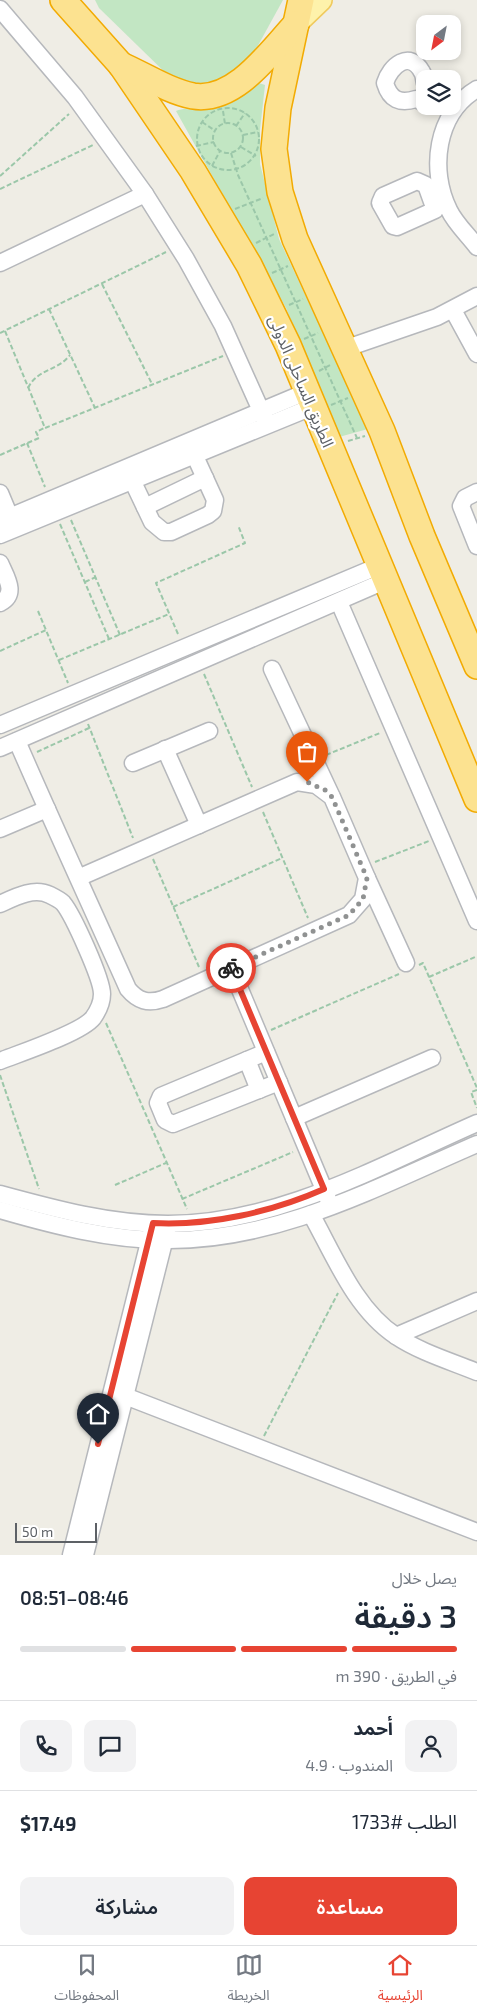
<!DOCTYPE html>
<html lang="ar">
<meta charset="utf-8">
<style>
body{margin:0;font-family:"Exo 2","Noto Sans Arabic",sans-serif;background:#f2f2f3;color:#1f2937;direction:rtl;height:100vh;display:flex;flex-direction:column;font-size:19px;white-space:nowrap}
*{box-sizing:border-box;margin:0}
p{font-size:16px;color:#747a83}
.icon{flex:none;width:28px;height:28px;fill:none;stroke:currentColor;stroke-width:2;stroke-linecap:round;stroke-linejoin:round}
.map{position:relative;height:1555px;overflow:hidden;direction:ltr}
.sheet{display:flex;flex-direction:column;background:#fff;flex:1}
.sheet>*{flex:none}
.needle{width:32px;rotate:212deg}
.controls{position:absolute;left:416px;top:15px;display:grid;gap:10px}
.controls a{display:grid;place-items:center;width:45px;height:45px;border-radius:10px;background:#fff;box-shadow:0 2px 8px #0003;font-size:25px}
.scale{position:absolute;left:15px;bottom:12px;width:82px;box-sizing:border-box;padding-left:5px;border:2px solid #5d6166;border-top:0;font-size:14px;line-height:18px;white-space:nowrap;color:#5d6166;-webkit-text-stroke:4px #fff;paint-order:stroke}
.pin{position:absolute;display:grid;place-items:center;width:42px;height:42px;color:#fff;margin:-51px -21px;border-radius:50% 50% 50% 0;rotate:-45deg;box-shadow:0 0 5px #0007}
.pin .icon{rotate:45deg}
.courier{position:absolute;display:grid;place-items:center;width:50px;height:50px;margin:-25px;border:4px solid #e74433;border-radius:50%;background:#fff;color:#222;box-shadow:0 1px 6px #0007}
.overview em{font-style:normal;font-weight:600}
.overview div{display:flex;flex-direction:column-reverse}
.overview{display:flex;align-items:center;justify-content:space-between;height:85px;padding:0 20px}
h1{font-size:32px;font-weight:600;line-height:38px}
.bar{display:grid;grid-template-columns:repeat(4,1fr);gap:8px 5px;align-content:center;height:60px;padding:0 20px}
.bar i{height:6px;border-radius:4px;background:#e0e1e3}
.bar .active{background:#e74433}
.bar p{grid-column:span 4}
.line{display:flex;align-items:center;gap:12px;padding:0 20px;border-top:1px solid #e0e1e3}
.line div{flex:1}
.round{display:grid;place-items:center;flex:none;width:52px;height:52px;border-radius:10px;background:#f2f2f3}
.cta{display:flex;gap:10px;margin-top:auto;padding:10px 20px}
.cta a{flex:1;height:58px;border-radius:10px;background:#e74433;color:#fff;font-size:20px;font-weight:600;line-height:58px;text-align:center}
.cta a+a{background:#f2f2f3;color:#1f2937}
.tabs{display:flex;justify-content:space-around;align-items:center;height:70px;border-top:1px solid #e0e1e3;background:#fff;font-size:14px;color:#747a83}
.tabs a{display:grid;justify-items:center;gap:2px}
.tabs .active{color:#e74433}
.map>svg:first-child{display:block}
.green{fill:#c2e6c3}
.lines{fill:none;stroke-linecap:round;stroke-linejoin:round}
.minor-casing{stroke:#b6b8bc;stroke-width:19}
.major-casing{stroke:#f0ca5e;stroke-width:24}
.highway-casing{stroke:#f2ab03;stroke-width:28}
.path{stroke:#9bc7a9;stroke-width:2;stroke-dasharray:5 2.5;stroke-linecap:butt}
.minor{stroke:#fff;stroke-width:16}
.major{stroke:#fef2ab;stroke-width:21}
.highway{stroke:#fce290;stroke-width:25}
.done{stroke:#909292;stroke-width:5;stroke-dasharray:0 9}
.route{stroke:#e74433;stroke-width:6}
.labels{text-anchor:middle;dominant-baseline:central;stroke-width:4.5;stroke-linejoin:round;paint-order:stroke}
.street-label{font-size:16px;fill:#5d6166;stroke:#fff}
</style>
<div class="map">
<svg width="477" height="1555" viewBox="0 0 477 1555">
<rect width="100%" height="100%" fill="#efede5"/>
<g class="green">
<path d="M95,0H283L245,69L217,90L179,86L99,8Z"/>
<path d="M259,83L265,85L260,130V164L279,239L368,429L339,437L286,308L176,111C185,107 190,110 199,110C222,109 242,97 259,83Z"/>
</g>
<g class="lines">
<g class="minor-casing">
<g id="minor">
<path d="M0,9L75,97L145,194L186,259L223,326L267,424"/>
<path d="M425,83C424,80 424,75 422,72C410,49 390,66 385,83C390,100 400,104 416,99L425,103"/>
<path d="M477,89C436,113 429,170 449,210C455,223 468,235 477,247"/>
<path d="M417,181L426,185L435,210L397,227L393,226L380,203L383,196Z"/>
<path d="M0,263L145,194"/>
<path d="M453,310L477,354"/>
<path d="M344,349L437,317L477,296"/>
<path d="M132,480L152,522L164,532H171L208,515L213,511L215,500L194,454"/>
<path d="M477,492L465,498L461,506L477,546"/>
<path d="M0,493L10,517"/>
<path d="M145,507L205,478"/>
<path d="M0,521L306,392"/>
<path d="M0,535L312,407"/>
<path d="M0,563C6,577 18,594 0,603"/>
<path d="M339,602L477,921"/>
<path d="M272,669L331,795"/>
<path d="M0,725L381,565"/>
<path d="M17,741C53,824 91,906 128,989C138,1001 148,1004 163,999L349,915L363,899L367,878L332,797L316,785L297,782L78,878"/>
<path d="M0,748L387,580"/>
<path d="M165,749L199,825"/>
<path d="M133,763L209,731"/>
<path d="M0,829L47,809"/>
<path d="M367,878L406,963"/>
<path d="M0,904C15,897 34,887 50,895C54,897 60,900 63,903C73,915 102,979 102,994C102,1003 98,1011 93,1018C81,1033 20,1053 0,1061"/>
<path d="M231,968L328,1199"/>
<path d="M266,1052L161,1096L158,1103L165,1120L173,1124L279,1082"/>
<path d="M247,1060L259,1090"/>
<path d="M294,1118L432,1058"/>
<path d="M0,1194C55,1209 110,1224 168,1224C278,1224 379,1166 477,1123"/>
<path d="M0,1210C52,1225 109,1240 164,1240C276,1242 377,1187 477,1144"/>
<path d="M311,1214C334,1255 355,1309 396,1336C420,1352 450,1361 477,1372"/>
<path d="M396,1336L477,1301"/>
<path d="M125,1396L477,1532"/>
<path d="M71,1555L152,1230"/>
<path d="M85,1555L167,1230"/>
</g>
</g>
<g class="major-casing">
<path id="major" d="M296,24L321,0"/>
</g>
<g class="highway-casing">
<g id="highway">
<path d="M63,0L121,65L193,171L249,265L288,345L477,799"/>
<path d="M301,0L278,108L274,149L280,192L295,239L382,431L422,536L477,666"/>
<path d="M121,65C144,75 168,91 193,96C235,103 270,52 296,24"/>
</g>
</g>
<g class="path">
<circle cx="228" cy="139" r="31"/>
<path d="M223,111L225,124"/>
<path d="M202,122L214,130"/>
<circle cx="228" cy="138" r="15"/>
<path d="M236,126L245,113"/>
<path d="M243,135L258,132"/>
<path d="M196,146L214,142"/>
<path d="M241,147L256,156"/>
<path d="M231,153L238,175L357,438"/>
<path d="M212,166L220,151"/>
<path d="M0,176L69,114"/>
<path d="M0,189L93,145"/>
<path d="M235,209L263,198"/>
<path d="M256,243L274,234"/>
<path d="M272,273L288,266"/>
<path d="M102,284L152,384"/>
<path d="M289,305L303,299"/>
<path d="M49,309L95,408"/>
<path d="M5,331L45,428L223,356"/>
<path d="M0,333L166,252"/>
<path d="M304,339L318,333"/>
<path d="M319,371L332,364"/>
<path d="M28,388C37,369 58,371 70,355"/>
<path d="M331,405L348,398"/>
<path d="M348,441L365,436"/>
<path d="M27,443L45,487"/>
<path d="M0,455L39,438L36,432L44,428"/>
<path d="M71,520L120,635"/>
<path d="M60,524L109,639"/>
<path d="M85,582L96,577"/>
<path d="M38,611L68,683"/>
<path d="M178,634L156,583L245,543L238,525"/>
<path d="M0,651L46,630"/>
<path d="M59,660L169,614"/>
<path d="M204,674L252,787"/>
<path d="M88,724L133,838"/>
<path d="M37,752L89,728"/>
<path d="M326,755L380,733"/>
<path d="M263,812L308,918"/>
<path d="M153,859L199,967"/>
<path d="M375,862L429,841"/>
<path d="M173,907L282,858"/>
<path d="M419,965L423,963L477,1088"/>
<path d="M429,977L475,957"/>
<path d="M106,1023L187,1209"/>
<path d="M271,1030L399,974"/>
<path d="M0,1075L39,1189"/>
<path d="M477,1090L471,1092L477,1108"/>
<path d="M115,1185L166,1163"/>
<path d="M182,1199L293,1152"/>
<path d="M264,1436L338,1293"/>
</g>
<use href="#minor" class="minor"/>
<use href="#major" class="major"/>
<use href="#highway" class="highway"/>
</g>
<g class="lines">
<path class="done" d="M231,968L349,915L363,899L367,878L332,797L325,790L307,782"/>
<path class="route" d="M98,1444L153,1223C210,1226 272,1212 324,1189L231,968"/>
</g>
<g class="labels">
<g class="street-label">
<text transform="translate(302 381) rotate(67)">الطريق الساحلى الدولى</text>
</g>
</g>
</svg>
<div class="controls">
<a><svg class="needle" viewBox="-14 -14 28 28"><path d="M0-13l5 13h-10z" fill="#e53935"/><path d="M0 13l5-13h-10z" fill="#747a83"/></svg></a>
<a><svg class="icon" aria-label="layers" viewBox="0 0 24 24"><path d="M12 4l9 5-9 5-9-5zM3 14l9 5 9-5"/></svg></a>
</div>
<div class="scale">50 m</div>
<div class="pin" style="left:307px;top:782px;background:#ea580c"><svg class="icon" aria-label="bag" viewBox="0 0 24 24"><path d="M5 8h14l-1 12H6zM9 8a3 3 0 0 1 6 0"/></svg></div>
<div class="pin" style="left:98px;top:1444px;background:#1f2937"><svg class="icon" aria-label="home" viewBox="0 0 24 24"><path d="M3 11l9-7 9 7M6 9v11h12V9"/></svg></div>
<div class="courier" style="left:231px;top:968px"><svg class="icon" aria-label="bike" viewBox="0 0 24 24"><circle cx="6" cy="16" r="4"/><circle cx="18" cy="16" r="4"/><path d="M6 16l4-8h5l3 8M10 8l3 8H6M13 5h3"/></svg></div>
</div>
<section class="sheet">
<div class="overview"><div><h1>3 دقيقة</h1><p>يصل خلال</p></div><em>08:46–08:51</em></div>
<div class="bar"><i class="active"></i><i class="active"></i><i class="active"></i><i></i><p>في الطريق · 390 m</p></div>
<div class="line" style="height:90px"><a class="round"><svg class="icon" aria-label="person" viewBox="0 0 24 24"><circle cx="12" cy="8" r="4"/><path d="M4 21q1-7 8-7t8 7"/></svg></a><div><b>أحمد</b><p>المندوب · 4.9</p></div><a class="round"><svg class="icon" aria-label="chat" viewBox="0 0 24 24"><path d="M4 5h16v11H9l-5 4z"/></svg></a><a class="round"><svg class="icon" aria-label="phone" viewBox="0 0 24 24"><path d="M5 4h4l2 5-3 2q2 4 5 5l2-3 5 2v4C11 20 4 13 5 4z"/></svg></a></div>
<div class="line" style="height:65px"><div>الطلب #1733</div><b>$17.49</b></div>
<div class="cta"><a>مساعدة</a><a>مشاركة</a></div>
</section>
<nav class="tabs">
<a class="active"><svg class="icon" aria-label="home" viewBox="0 0 24 24"><path d="M3 11l9-7 9 7M6 9v11h12V9"/></svg>الرئيسية</a>
<a><svg class="icon" aria-label="map" viewBox="0 0 24 24"><path d="M3 6l6-2 6 2 6-2v14l-6 2-6-2-6 2zM9 4v14M15 6v14"/></svg>الخريطة</a>
<a><svg class="icon" aria-label="saved" viewBox="0 0 24 24"><path d="M7 4h10v16l-5-4-5 4z"/></svg>المحفوظات</a>
</nav>
